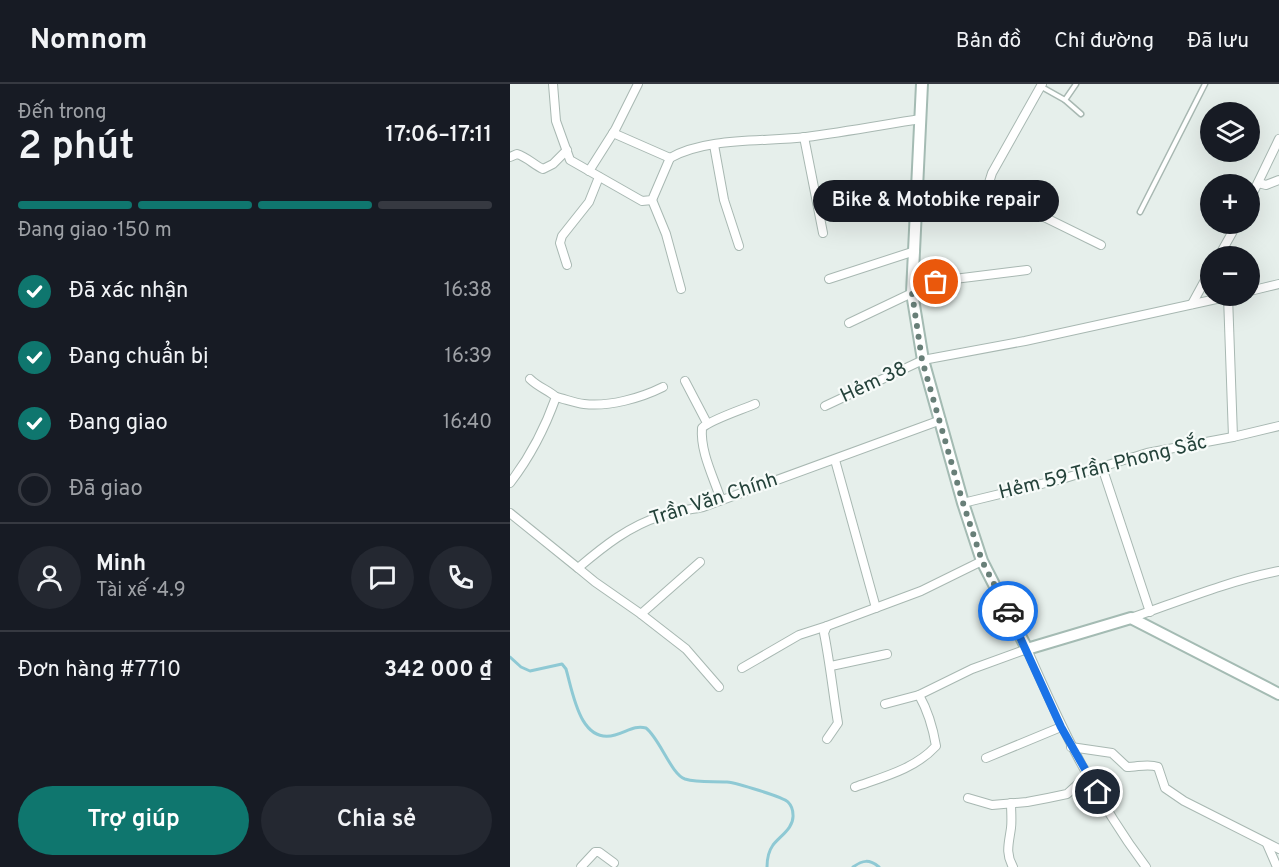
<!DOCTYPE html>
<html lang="vi">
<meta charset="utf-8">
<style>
body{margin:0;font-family:Overpass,sans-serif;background:#242831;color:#f1f3f6;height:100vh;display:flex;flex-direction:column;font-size:22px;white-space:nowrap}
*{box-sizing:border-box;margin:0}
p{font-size:20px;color:#9ea1a6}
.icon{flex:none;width:33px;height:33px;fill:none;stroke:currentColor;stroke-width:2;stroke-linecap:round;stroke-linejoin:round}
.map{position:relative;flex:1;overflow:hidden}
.sheet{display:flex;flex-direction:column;background:#171b24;width:510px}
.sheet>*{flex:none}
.buttons{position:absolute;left:690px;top:18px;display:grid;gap:12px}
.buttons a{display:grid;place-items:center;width:60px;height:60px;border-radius:50%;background:#171b24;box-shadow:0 6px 24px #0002;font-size:30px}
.pin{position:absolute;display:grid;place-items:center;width:51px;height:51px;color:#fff;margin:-26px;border:3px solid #fff;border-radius:50%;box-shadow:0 2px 6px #0007}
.courier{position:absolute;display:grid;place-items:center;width:60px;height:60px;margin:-30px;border:4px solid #1a73e8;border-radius:50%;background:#fff;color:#222;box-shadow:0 2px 8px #0007}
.bubble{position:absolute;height:42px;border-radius:21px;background:#171b24;box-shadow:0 6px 24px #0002;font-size:20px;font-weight:600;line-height:42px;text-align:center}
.headline em{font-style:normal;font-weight:600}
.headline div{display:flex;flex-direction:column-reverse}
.headline{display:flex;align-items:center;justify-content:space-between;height:102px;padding:0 18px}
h1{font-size:39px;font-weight:600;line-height:45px}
.bar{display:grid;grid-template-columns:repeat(4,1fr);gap:9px 6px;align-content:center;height:72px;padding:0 18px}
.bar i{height:8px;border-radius:4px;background:#363941}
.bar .current{background:#0f766e}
.bar p{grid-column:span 4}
.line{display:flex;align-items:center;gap:15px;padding:0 18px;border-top:2px solid #363941}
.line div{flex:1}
.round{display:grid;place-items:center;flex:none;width:63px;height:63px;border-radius:32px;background:#242831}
ol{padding:0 18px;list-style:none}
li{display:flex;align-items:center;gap:18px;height:66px}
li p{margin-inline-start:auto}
li .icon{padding:6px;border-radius:50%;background:#0f766e;color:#fff;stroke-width:4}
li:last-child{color:#9ea1a6}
li i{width:33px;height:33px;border:3px solid #363941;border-radius:50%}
.primary-button{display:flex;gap:12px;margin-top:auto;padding:12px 18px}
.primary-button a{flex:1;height:69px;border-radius:36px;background:#0f766e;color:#fff;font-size:24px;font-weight:600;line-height:69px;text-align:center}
.primary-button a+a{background:#242831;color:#f1f3f6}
header{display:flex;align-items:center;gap:36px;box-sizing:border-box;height:84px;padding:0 30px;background:#171b24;border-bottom:2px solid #363941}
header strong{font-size:28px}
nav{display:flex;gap:33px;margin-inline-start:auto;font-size:21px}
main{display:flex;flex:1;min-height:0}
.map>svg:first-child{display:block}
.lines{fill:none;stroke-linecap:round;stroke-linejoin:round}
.stream{stroke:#8ec9d4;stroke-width:3}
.lane-casing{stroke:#a8b8b2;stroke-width:7}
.street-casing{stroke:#a8b8b2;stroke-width:10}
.secondary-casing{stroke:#a4bbb3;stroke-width:14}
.lane{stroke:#fff;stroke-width:4}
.street{stroke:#fff;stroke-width:8}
.secondary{stroke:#fff;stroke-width:10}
.done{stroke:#687f78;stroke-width:6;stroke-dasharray:0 10.8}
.route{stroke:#1a73e8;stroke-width:8}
.labels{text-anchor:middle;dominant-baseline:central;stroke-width:4.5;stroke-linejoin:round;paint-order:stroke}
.street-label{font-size:20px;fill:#24423a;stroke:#f7fbf9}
</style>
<header>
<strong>Nomnom</strong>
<nav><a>Bản đồ</a><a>Chỉ đường</a><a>Đã lưu</a></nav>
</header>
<main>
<section class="sheet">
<div class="headline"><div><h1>2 phút</h1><p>Đến trong</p></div><em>17:06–17:11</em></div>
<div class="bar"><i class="current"></i><i class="current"></i><i class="current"></i><i></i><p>Đang giao · 150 m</p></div>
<ol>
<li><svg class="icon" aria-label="check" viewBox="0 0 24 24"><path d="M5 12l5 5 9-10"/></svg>Đã xác nhận<p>16:38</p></li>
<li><svg class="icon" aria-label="check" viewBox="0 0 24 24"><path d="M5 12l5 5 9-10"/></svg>Đang chuẩn bị<p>16:39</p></li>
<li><svg class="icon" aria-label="check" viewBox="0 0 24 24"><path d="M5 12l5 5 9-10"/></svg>Đang giao<p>16:40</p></li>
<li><i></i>Đã giao</li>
</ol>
<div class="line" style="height:108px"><a class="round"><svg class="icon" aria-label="person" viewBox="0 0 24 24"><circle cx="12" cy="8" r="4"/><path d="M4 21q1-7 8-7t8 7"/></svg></a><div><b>Minh</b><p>Tài xế · 4.9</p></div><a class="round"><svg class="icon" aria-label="chat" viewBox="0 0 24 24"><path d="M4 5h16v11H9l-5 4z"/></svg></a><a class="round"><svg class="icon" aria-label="phone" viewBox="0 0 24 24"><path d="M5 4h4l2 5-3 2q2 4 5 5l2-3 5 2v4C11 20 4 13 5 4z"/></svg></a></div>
<div class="line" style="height:78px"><div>Đơn hàng #7710</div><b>342 000 ₫</b></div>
<div class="primary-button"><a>Trợ giúp</a><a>Chia sẻ</a></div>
</section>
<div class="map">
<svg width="769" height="783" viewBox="0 0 769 783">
<rect width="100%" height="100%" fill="#e6efeb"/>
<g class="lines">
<g class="stream">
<path d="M0,573L11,583L20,587L52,580L56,585C63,609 70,661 105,651C117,648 124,641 136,644C150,655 161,690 175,695C188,699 204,697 217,698C227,699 273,713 278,718C282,722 283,727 283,731C284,744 270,752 263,761C258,768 257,775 257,783"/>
<path d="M343,783C353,776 359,775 369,783"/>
</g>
<g class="lane-casing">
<g id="lane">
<path d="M566,0L555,16L571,30"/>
<path d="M530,2L555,16"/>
<path d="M630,128L695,0"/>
</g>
</g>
<g class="street-casing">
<g id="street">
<path d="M43,0L46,37L60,76L132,117L142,116L160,74"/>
<path d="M103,49L160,74"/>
<path d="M294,53L313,149"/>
<path d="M204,61L214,116L229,162"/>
<path d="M0,73L7,70C17,73 24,81 33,85L43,80L57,66"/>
<path d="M160,74C197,53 254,58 296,53C334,48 372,41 410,35"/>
<path d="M79,87L105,46L128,0"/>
<path d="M748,99L756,101L769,96"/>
<path d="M477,105L591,161"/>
<path d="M740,115L769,55"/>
<path d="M142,116L156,150L171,205"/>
<path d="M407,116L477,105L482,89L532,0"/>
<path d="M709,172L727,140"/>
<path d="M57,181L50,159L52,152L79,118L89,93"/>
<path d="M319,195L405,167"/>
<path d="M404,200L517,186"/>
<path d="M740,207L769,200"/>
<path d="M718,212L723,353"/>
<path d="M682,220L700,187"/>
<path d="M339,239L402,209"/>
<path d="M175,297L197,339"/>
<path d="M46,313C55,315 65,319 74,320C99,323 131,314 153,303"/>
<path d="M315,322L413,276L515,257L720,212"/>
<path d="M325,376L366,524"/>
<path d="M592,383L640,528"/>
<path d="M0,399C20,373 35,344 46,313C38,306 28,303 20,295"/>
<path d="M211,416C204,394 190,368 192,344C200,336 231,326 245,320"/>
<path d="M453,419L552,395L637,369L723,353L769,342"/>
<path d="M0,429L68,484C94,462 119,442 151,432C164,427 179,426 193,423L431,336"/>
<path d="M68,484L85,498L131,530L190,478"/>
<path d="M131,530L176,565L209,603"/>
<path d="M621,534C670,517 718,497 769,487"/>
<path d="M321,582L377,570"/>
<path d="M232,584L289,551L317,542"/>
<path d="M375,620L409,611L462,585L517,565C550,641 586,717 636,783"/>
<path d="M317,655L328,639C323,609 320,579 314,549L317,542L411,507L472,477"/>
<path d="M561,663L602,669L617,683C628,683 638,679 648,683L655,704L674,717L769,765"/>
<path d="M476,674L551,643"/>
<path d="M345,703C373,693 405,685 426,662C423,644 418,627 409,611"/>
<path d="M458,714L482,721L517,718L538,714L557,710L578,691"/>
<path d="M501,719C501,727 502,736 501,744C499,759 495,769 503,783"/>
<path d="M757,760L767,783"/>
<path d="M71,783L85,768H89L104,779"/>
</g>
</g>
<g class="secondary-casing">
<path id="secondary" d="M412,0L402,209L413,276L453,419L472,477L517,565L621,534L769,610"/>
</g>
<use href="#lane" class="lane"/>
<use href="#street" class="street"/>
<use href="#secondary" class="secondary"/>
</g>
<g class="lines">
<path class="done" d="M426,198L404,200L402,209L412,276L453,419L472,477L498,527"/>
<path class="route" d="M498,527L551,643L588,708"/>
</g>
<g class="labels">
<g class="street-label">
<text transform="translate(364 299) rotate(-25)">Hẻm 38</text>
<text transform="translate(593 384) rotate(-14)">Hẻm 59 Trần Phong Sắc</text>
<text transform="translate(204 416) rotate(-18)">Trần Văn Chính</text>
</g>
</g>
</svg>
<div class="buttons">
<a><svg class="icon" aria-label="layers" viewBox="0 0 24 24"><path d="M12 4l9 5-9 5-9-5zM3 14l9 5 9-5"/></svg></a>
<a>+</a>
<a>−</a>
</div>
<div class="pin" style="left:426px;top:198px;background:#ea580c"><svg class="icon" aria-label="bag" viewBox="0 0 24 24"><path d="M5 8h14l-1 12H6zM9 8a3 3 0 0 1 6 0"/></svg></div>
<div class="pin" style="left:588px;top:708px;background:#1f2937"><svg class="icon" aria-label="home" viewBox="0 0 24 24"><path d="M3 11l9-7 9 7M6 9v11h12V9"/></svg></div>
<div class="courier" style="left:498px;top:527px"><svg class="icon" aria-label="car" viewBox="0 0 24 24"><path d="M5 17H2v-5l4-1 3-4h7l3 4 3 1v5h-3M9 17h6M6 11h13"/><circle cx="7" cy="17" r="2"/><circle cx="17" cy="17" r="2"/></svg></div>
<div class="bubble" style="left:303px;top:96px;width:246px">Bike &amp; Motobike repair</div>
</div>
</main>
